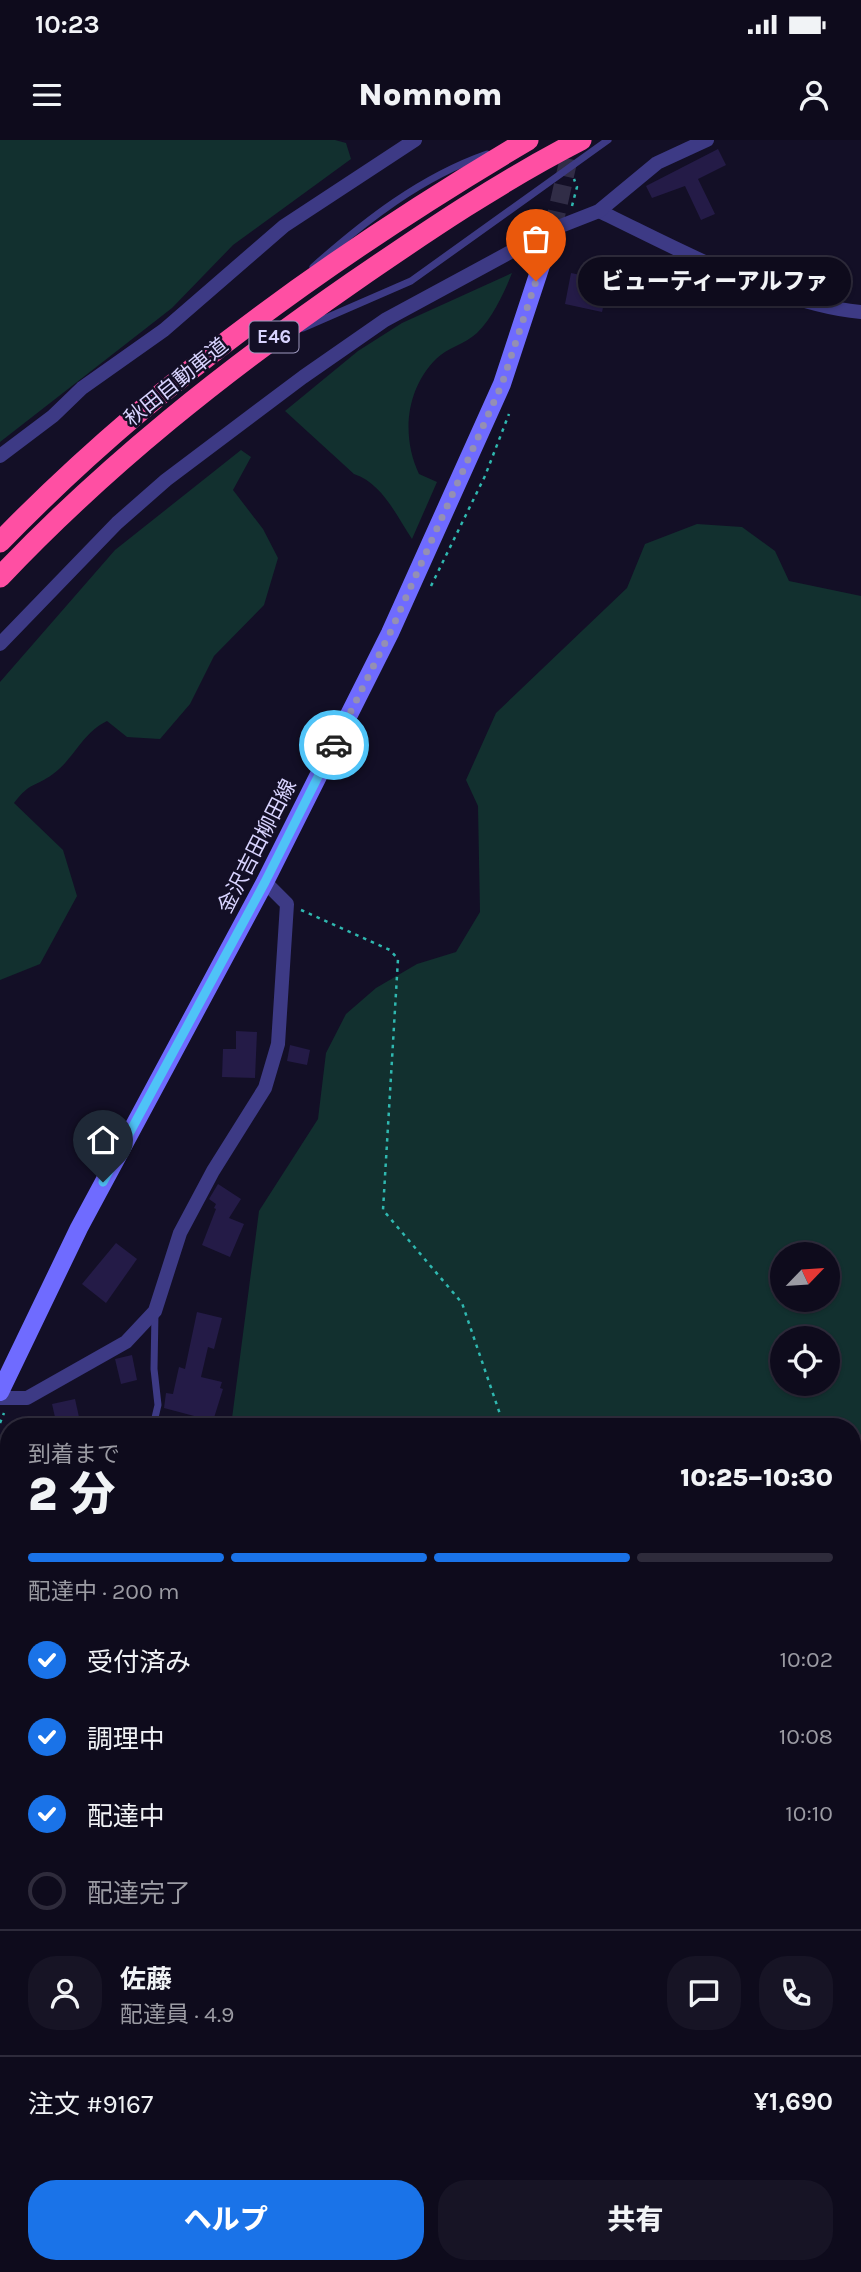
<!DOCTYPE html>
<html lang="ja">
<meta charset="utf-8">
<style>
body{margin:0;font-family:Karla,"Noto Sans JP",sans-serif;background:#171425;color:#f1f3f6;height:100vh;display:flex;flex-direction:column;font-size:26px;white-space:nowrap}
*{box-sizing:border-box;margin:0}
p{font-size:23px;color:#9b9ba3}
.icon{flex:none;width:38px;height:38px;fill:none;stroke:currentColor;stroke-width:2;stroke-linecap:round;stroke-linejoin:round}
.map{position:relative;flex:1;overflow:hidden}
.details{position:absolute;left:0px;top:1278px;width:861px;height:856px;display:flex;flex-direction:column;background:#0e0b1c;border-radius:28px 28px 0 0;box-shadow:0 2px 5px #0004,0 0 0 2px #2e2b3b}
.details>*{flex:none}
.needle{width:46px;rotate:65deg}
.buttons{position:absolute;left:770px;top:1102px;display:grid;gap:14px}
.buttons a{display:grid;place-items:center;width:70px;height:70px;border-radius:50%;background:#0e0b1c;box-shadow:0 2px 5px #0004,0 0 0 2px #2e2b3b;font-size:35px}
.pin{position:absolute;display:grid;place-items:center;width:60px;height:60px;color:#fff;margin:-72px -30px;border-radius:50% 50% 50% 0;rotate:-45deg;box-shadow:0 0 7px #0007}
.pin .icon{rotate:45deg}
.courier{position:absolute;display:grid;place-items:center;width:70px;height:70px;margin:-35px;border:5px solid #4fc3f7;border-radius:50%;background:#fff;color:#222;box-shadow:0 2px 9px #0007}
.bubble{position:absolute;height:49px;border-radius:24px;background:#0e0b1c;box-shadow:0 2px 5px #0004,0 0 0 2px #2e2b3b;font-size:23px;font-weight:800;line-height:49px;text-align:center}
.overview em{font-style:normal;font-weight:800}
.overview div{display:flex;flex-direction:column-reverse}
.overview{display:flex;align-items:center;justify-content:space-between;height:119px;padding:0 28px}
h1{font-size:46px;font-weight:800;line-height:52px}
.bar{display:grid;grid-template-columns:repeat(4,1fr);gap:10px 7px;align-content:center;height:84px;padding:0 28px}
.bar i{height:9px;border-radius:5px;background:#2e2b3b}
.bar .active{background:#1a73e8}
.bar p{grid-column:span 4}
.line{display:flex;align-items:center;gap:18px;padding:0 28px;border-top:2px solid #2e2b3b}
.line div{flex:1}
.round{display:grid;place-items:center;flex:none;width:74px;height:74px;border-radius:28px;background:#171425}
ol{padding:0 28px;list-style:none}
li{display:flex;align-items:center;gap:21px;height:77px}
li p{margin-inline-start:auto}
li .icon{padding:7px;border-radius:50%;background:#1a73e8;color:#fff;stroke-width:4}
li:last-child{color:#9b9ba3}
li i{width:38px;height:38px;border:4px solid #2e2b3b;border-radius:50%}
.cta{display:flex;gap:14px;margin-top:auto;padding:14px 28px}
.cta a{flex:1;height:80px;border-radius:28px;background:#1a73e8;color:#fff;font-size:28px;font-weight:800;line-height:80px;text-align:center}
.cta a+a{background:#171425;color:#f1f3f6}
.status{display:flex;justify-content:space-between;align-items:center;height:49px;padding:0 35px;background:#0e0b1c;direction:ltr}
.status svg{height:19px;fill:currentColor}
header{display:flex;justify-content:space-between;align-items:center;height:91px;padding:0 28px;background:#0e0b1c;font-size:32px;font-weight:800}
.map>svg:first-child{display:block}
.green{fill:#12302f;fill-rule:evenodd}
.building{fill:#241b47}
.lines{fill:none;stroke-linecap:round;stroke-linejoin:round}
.secondary-tunnel{stroke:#312d47;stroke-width:18;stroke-dasharray:18 9;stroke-linecap:butt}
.path{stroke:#2fb8b0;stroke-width:2.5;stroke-dasharray:3.5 5;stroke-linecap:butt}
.service{stroke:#3d3a85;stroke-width:7}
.minor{stroke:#3d3a85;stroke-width:14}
.secondary{stroke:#6f6bff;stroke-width:18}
.motorway{stroke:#ff4fa3;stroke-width:21}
.done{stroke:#948fb3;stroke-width:7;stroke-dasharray:0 12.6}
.route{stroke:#4fc3f7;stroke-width:9}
.labels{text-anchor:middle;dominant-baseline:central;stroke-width:5;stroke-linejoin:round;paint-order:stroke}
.shield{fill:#130f26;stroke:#9e99be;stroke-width:2}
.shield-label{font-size:19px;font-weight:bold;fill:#d9d4ff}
.street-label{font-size:21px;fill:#d9d4ff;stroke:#130f26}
</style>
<div class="status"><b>10:23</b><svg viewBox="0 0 49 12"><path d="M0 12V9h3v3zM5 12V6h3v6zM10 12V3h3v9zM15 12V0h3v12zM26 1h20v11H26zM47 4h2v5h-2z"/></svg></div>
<header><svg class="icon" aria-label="menu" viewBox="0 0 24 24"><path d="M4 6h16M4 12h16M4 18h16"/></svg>Nomnom<svg class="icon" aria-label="person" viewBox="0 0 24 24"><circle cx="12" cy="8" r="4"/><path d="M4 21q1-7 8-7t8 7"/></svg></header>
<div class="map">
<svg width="861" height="2132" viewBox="0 0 861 2132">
<rect width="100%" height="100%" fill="#130f26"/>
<g class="green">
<path d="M0,0H335L346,3L351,19L233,105L172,168L0,302Z"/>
<path d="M512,133C504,153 493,177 477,193C465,204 447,208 436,219C406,249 401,296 419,334L437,342L412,399C396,375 382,343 354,334L285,271L358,211L402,183Z"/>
<path d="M241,310L251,317L233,350L263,389L278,418L264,465L214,516L190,564L160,599L127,597L107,581C82,593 74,619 53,634C34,648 31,641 14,663L63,710L77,756L40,824L0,840V542L115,410Z"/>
<path d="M697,384L742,387L775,411L789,441L861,456V2003L852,1999V1286H231L259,1071L318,979L326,913L346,874L376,848L417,824L456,812L480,772L478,666L466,640L496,573L627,448L645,404ZM782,1115H828V1160H782ZM782,1199H828V1244H782Z"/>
<path d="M9,1828V2124H785L792,2132H0V1832Z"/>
<path d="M861,2114V2132H809L831,2125L852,2124V2117Z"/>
</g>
<g class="building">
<path d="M718,9L726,25L698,39L715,74L701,80L685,46L652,58L646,46Z"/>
<path d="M571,133L586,136L584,145L607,150L602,172L565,164Z"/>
<path d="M236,891L257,892L255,938L222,937L223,909H236Z"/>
<path d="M290,905L310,910L307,925L287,921Z"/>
<path d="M218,1044L241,1059L229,1078L244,1084L230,1117L202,1105L216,1069L214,1068L216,1064L209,1059Z"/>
<path d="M116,1103L137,1119L106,1163L82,1144Z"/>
<path d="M197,1172L222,1178L214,1209L208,1207L201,1237L222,1242L220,1248L223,1249L213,1281L164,1268L166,1253L173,1254L179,1227L185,1229Z"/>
<path d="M132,1215L137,1240L121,1244L115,1219Z"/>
<path d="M75,1259L81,1286H57L52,1264Z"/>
</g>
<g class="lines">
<path class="secondary-tunnel" d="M553,89L573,0"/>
<g class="path">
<path d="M572,66L577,47L574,39"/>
<path d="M431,446L485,336L509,274"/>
<path d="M301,770L390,810L398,819L383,1070L462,1163L502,1280L509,1286"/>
<path d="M0,1283L4,1273"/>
<path d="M852,1367L861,1362"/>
</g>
<g class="service">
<path d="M313,127C365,81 421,37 487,14"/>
<path d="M303,188L411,141L608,0"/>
<path d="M153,1286L158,1265L154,1229L155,1172"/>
</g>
<g class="minor">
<path d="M599,71C674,107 779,165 861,172"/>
<path d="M0,316L53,276L82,248L164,190L284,86L415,0"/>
<path d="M0,504L117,383L166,340L303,237L385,180L553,89L599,71L657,23L707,0"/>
<path d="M0,1258H27L126,1202L155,1171L180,1093L213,1031L265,948L278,904L287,764L265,742"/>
<path d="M0,1321L9,1330"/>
<path d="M0,1434L9,1416"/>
<path d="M0,1470L9,1493"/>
<path d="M0,1545L9,1536"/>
</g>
<path class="secondary" d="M0,1252L79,1088L265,742L390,493L502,244L553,89"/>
<g class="motorway">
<path d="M0,402C154,243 338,112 528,0"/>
<path d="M0,437C106,325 226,230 353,142C427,91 501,41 581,0"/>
</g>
</g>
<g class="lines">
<path class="done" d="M334,605L390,493L502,244L536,141"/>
<path class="route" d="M103,1042L265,742L334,605"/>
</g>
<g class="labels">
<rect class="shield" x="249.5" y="181.5" width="49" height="31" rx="5"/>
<g class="shield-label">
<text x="274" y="197">E46</text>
</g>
<g class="street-label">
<text transform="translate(176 242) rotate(-39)">秋田自動車道</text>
<text transform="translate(257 706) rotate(-63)">金沢吉田柳田線</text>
</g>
</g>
</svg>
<div class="buttons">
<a><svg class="needle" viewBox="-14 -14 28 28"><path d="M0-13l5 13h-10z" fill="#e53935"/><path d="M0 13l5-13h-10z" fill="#9b9ba3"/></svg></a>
<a><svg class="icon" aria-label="locate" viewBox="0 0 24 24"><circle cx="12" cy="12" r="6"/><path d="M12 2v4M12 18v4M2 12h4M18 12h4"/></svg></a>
</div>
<div class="pin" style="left:536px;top:141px;background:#ea580c"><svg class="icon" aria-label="bag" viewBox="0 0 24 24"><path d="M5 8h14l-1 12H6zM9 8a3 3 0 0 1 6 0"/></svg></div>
<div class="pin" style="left:103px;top:1042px;background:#1f2937"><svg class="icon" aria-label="home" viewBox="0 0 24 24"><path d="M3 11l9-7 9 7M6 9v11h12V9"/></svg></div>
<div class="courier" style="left:334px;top:605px"><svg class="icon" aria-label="car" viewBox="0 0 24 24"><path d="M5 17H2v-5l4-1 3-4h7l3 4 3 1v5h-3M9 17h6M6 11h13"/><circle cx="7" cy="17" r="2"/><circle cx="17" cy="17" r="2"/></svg></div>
<div class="bubble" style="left:578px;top:117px;width:273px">ビューティーアルファ</div>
<section class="details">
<div class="overview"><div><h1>2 分</h1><p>到着まで</p></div><em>10:25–10:30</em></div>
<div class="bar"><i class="active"></i><i class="active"></i><i class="active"></i><i></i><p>配達中 · 200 m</p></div>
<ol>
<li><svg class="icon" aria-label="check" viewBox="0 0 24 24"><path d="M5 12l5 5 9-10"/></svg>受付済み<p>10:02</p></li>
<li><svg class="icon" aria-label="check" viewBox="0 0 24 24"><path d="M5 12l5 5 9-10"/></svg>調理中<p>10:08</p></li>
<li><svg class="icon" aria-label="check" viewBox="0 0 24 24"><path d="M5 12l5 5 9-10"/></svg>配達中<p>10:10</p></li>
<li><i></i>配達完了</li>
</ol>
<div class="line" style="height:126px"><a class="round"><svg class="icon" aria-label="person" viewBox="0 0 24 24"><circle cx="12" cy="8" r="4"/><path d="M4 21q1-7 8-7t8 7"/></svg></a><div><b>佐藤</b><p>配達員 · 4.9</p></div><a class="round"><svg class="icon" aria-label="chat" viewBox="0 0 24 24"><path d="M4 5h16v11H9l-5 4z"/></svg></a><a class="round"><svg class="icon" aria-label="phone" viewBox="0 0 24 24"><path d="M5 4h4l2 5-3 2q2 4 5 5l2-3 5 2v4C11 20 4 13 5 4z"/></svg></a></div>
<div class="line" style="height:91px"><div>注文 #9167</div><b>¥1,690</b></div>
<div class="cta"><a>ヘルプ</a><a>共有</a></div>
</section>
</div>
